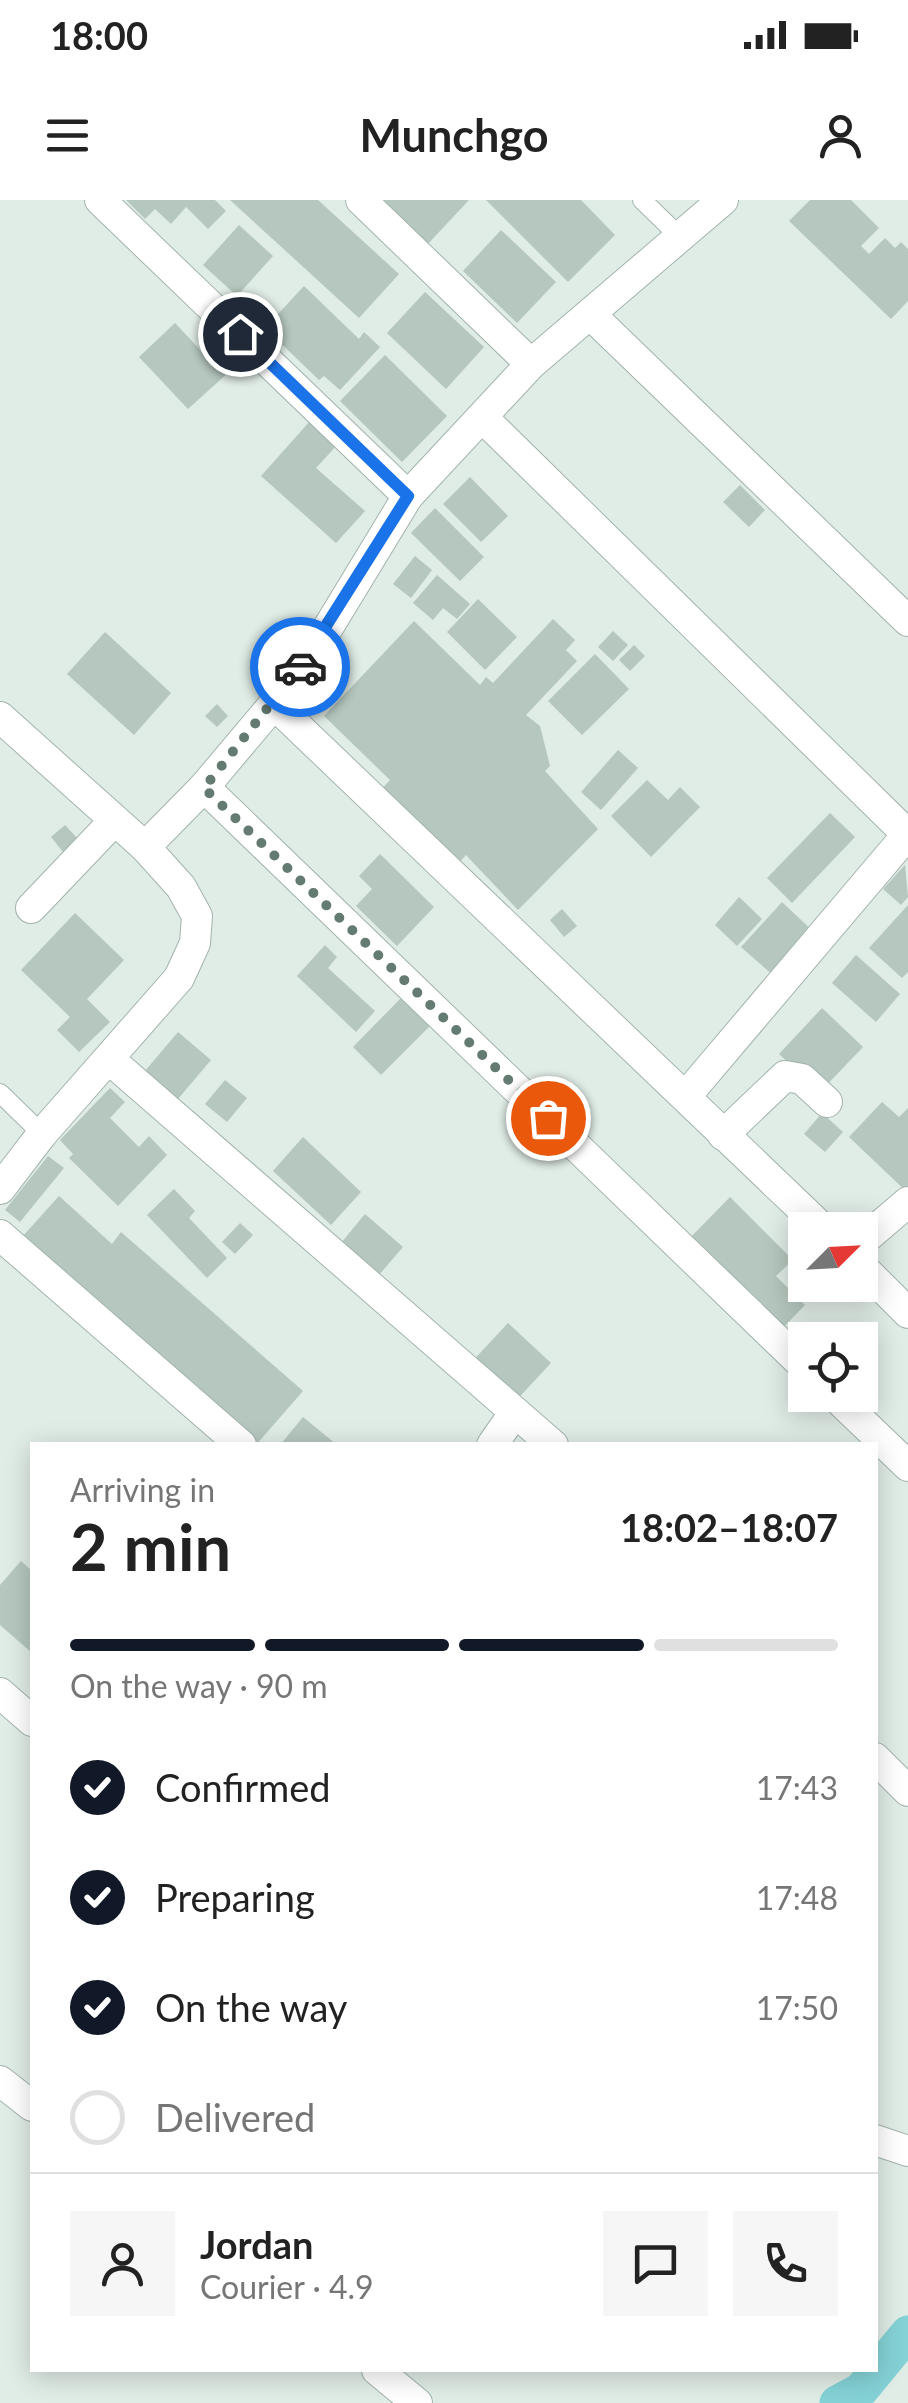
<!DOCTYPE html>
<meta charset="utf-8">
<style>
body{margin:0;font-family:Lato,sans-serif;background:#f6f6f6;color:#222;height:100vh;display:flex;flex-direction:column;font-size:38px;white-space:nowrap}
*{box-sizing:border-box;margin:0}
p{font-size:32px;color:#767676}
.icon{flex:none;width:55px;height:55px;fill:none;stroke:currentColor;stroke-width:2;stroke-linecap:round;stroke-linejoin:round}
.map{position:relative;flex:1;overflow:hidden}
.sheet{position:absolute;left:30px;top:1242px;width:848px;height:930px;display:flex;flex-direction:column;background:#fff;border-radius:0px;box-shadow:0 5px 25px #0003}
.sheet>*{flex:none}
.needle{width:65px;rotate:66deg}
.fabs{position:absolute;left:788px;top:1012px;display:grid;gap:20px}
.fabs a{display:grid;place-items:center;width:90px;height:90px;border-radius:0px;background:#fff;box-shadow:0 5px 25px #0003;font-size:50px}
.pin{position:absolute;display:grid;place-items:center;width:85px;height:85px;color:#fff;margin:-42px;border:5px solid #fff;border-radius:50%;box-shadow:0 2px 10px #0007}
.courier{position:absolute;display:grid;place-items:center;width:100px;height:100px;margin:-50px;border:8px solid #1a73e8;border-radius:50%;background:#fff;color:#222;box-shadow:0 2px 12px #0007}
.head em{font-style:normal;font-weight:700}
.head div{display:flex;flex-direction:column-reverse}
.head{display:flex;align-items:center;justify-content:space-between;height:170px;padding:0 40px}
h1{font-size:65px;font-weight:700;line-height:75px}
.bar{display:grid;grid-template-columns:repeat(4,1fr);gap:15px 10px;align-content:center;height:120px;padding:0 40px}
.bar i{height:12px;border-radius:8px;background:#e0e0e0}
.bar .selected{background:#111827}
.bar p{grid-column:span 4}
.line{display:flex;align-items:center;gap:25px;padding:0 40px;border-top:2px solid #e0e0e0}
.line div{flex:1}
.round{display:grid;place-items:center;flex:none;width:105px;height:105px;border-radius:0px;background:#f6f6f6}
ol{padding:0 40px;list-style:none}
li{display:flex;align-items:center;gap:30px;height:110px}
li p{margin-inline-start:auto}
li .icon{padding:10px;border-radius:50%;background:#111827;color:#fff;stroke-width:4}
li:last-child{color:#767676}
li i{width:55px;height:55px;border:5px solid #e0e0e0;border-radius:50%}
.status{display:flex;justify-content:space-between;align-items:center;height:70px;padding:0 50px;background:#fff;direction:ltr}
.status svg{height:28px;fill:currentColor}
header{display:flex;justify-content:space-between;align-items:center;height:130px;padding:0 40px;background:#fff;font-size:45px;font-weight:700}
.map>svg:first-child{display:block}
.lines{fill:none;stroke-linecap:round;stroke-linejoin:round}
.canal{stroke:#84d2d6;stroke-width:35}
.building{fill:#b5c7be}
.service-casing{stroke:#a3b4ac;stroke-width:20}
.minor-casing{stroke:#a3b4ac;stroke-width:32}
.service{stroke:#fff;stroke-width:18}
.minor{stroke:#fff;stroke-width:30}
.done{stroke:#637b71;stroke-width:10;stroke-dasharray:0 18}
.route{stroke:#1a73e8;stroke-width:12}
</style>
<div class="status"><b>18:00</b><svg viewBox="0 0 49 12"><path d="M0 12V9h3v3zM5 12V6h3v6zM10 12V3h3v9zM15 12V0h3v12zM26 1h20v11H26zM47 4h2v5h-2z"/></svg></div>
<header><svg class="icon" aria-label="menu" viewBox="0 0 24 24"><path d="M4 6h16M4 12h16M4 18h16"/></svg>Munchgo<svg class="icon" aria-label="person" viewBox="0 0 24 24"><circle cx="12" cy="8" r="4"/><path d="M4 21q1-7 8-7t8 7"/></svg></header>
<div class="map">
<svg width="908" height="2203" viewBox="0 0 908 2203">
<rect width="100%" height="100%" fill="#e0ece6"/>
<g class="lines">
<path class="canal" d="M837,2203L861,2190L908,2133"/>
</g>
<g class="building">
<path d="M126,0H215L226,11L208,29L186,7L171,24L155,9L145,19Z"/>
<path d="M230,0H318L399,74L359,118Z"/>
<path d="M375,0H469L425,47Z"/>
<path d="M486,0H581L615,35L568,82Z"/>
<path d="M810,0H851L879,28L861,46L869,54L885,38L895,48L901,42L908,49V101L891,119L789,21Z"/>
<path d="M239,25L273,56L237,96L203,65Z"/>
<path d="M501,30L556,82L517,123L463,71Z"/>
<path d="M304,86L359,139L364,132L380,147L340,190L324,176L319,180L265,128Z"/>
<path d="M425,92L484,147L446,189L387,133Z"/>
<path d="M175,123L206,156L211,150L230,171L188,209L139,157Z"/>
<path d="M385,155L447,216L402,262L340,201Z"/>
<path d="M311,220L338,244L316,268L365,311L336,343L261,276Z"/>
<path d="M470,277L508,316L481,342L443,304Z"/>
<path d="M740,285L765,310L749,327L723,302Z"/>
<path d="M435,308L484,357L460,381L411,333Z"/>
<path d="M415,356L432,370L411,398L393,384Z"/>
<path d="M437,375L470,404L457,419L443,408L433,420L413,403Z"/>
<path d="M478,399L517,437L485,470L447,432Z"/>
<path d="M553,419L575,440L566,450L577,461L526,515L540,526L550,566L545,571L598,629L518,710L466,655L455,667L378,593L390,580L324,516L414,421L480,485L486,477L493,483Z"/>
<path d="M613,431L628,445L613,461L598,447Z"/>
<path d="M105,432L171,493L134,535L67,474Z"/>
<path d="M634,445L645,456L630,471L619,460Z"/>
<path d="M595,454L629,489L582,535L548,501Z"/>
<path d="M217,504L228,516L217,527L205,516Z"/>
<path d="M618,550L638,568L601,610L581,592Z"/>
<path d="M647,580L668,600L680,587L700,607L651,657L611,616Z"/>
<path d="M830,613L855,637L792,703L767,678Z"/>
<path d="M65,625L78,639L63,652L51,637Z"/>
<path d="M380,654L434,707L397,746L356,706L372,689L359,676Z"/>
<path d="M905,665L908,697L901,705L883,689Z"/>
<path d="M739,697L762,719L737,746L715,725Z"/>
<path d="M782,702L816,734L775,777L741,747Z"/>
<path d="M908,705V772L902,778L869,748Z"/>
<path d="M562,709L577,726L564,737L550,720Z"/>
<path d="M75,713L124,760L87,799L110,822L79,852L57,830L70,817L21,770Z"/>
<path d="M325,745L337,757L328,768L375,811L356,832L297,776Z"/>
<path d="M856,755L900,794L876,822L832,783Z"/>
<path d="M402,797L430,826L381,875L353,847Z"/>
<path d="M822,808L863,847L820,892L779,854Z"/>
<path d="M178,832L211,860L178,899L145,871Z"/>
<path d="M225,880L247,898L227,922L205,904Z"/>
<path d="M110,888L125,902L110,918L139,947L149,936L167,955L118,1006L69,958L73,954L60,940Z"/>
<path d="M882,902L899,917L908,908V993L849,937Z"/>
<path d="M822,913L843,932L825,952L804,934Z"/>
<path d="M303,937L361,992L331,1025L273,971Z"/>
<path d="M48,956L64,968L20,1022L5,1010Z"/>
<path d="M174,989L195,1011L189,1018L227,1058L207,1078L147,1015Z"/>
<path d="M59,996L112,1044L121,1032L303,1191L256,1245L23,1036Z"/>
<path d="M730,997L793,1060L776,1076L805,1105L781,1130L689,1039Z"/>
<path d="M365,1014L403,1047L379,1075L341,1043Z"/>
<path d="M240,1023L253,1035L235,1054L222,1042Z"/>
<path d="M508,1123L551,1163L510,1207L467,1167Z"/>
<path d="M303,1217L337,1245H280Z"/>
<path d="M21,1361L32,1371V1453L0,1425V1385Z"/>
</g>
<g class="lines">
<g class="service-casing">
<g id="service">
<path d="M642,0L678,35"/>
<path d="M0,893L42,934"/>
</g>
</g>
<g class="minor-casing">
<g id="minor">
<path d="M100,0L408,296"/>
<path d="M361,0L531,164"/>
<path d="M591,115L908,421"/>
<path d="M482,217L908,635"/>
<path d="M274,504L824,1030"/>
<path d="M0,517L145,647L181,687L197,716L195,743L179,778L42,934L0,989"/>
<path d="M204,587L805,1167"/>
<path d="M145,647L204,587L274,504L329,426L408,296L531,164L723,0"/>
<path d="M31,708L113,622"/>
<path d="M109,859L553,1245"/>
<path d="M686,896L907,635"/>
<path d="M723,935L785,876L802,879L827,902"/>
<path d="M0,1035L241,1245"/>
<path d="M860,1043L908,1002"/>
<path d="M860,1065L908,1113"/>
<path d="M834,1195L908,1266"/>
<path d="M492,1245L515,1212"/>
<path d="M0,1493L32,1521"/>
<path d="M875,1558L908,1591"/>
<path d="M0,1881L32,1906"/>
<path d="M875,1940L908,1951"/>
<path d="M377,2170L417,2203"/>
</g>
</g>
<use href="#service" class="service"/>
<use href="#minor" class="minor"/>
</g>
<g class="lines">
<path class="done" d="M300,467L204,588L548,918"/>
<path class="route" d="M240,134L408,296L300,467"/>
</g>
</svg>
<div class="fabs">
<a><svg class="needle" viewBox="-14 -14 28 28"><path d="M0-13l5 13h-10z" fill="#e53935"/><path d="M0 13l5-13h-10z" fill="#767676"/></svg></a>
<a><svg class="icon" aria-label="locate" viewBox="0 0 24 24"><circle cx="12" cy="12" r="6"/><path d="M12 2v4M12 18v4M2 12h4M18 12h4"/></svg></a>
</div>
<div class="pin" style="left:548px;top:918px;background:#ea580c"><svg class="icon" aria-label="bag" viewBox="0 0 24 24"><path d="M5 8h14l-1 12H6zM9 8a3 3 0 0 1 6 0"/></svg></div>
<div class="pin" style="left:240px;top:134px;background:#1f2937"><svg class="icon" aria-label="home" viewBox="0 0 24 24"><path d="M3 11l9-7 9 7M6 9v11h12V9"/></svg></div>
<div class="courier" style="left:300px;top:467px"><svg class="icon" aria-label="car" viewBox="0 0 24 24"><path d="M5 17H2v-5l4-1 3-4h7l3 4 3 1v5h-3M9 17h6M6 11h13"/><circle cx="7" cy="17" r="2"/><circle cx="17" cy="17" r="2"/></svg></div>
<section class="sheet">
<div class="head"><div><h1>2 min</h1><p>Arriving in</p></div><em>18:02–18:07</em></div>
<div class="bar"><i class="selected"></i><i class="selected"></i><i class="selected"></i><i></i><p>On the way · 90 m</p></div>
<ol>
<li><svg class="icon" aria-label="check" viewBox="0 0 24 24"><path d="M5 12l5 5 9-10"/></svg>Confirmed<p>17:43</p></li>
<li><svg class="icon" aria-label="check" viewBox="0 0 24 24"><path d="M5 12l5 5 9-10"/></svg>Preparing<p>17:48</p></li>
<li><svg class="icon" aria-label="check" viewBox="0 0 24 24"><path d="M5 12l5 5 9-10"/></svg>On the way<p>17:50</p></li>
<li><i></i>Delivered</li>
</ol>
<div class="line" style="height:180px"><a class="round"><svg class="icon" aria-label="person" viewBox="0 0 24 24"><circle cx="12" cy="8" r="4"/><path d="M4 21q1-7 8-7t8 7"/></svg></a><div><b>Jordan</b><p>Courier · 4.9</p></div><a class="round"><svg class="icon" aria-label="chat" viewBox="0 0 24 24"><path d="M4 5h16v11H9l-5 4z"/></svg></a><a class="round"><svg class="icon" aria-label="phone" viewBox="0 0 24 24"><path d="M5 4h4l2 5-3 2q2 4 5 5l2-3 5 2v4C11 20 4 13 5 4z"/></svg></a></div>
</section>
</div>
